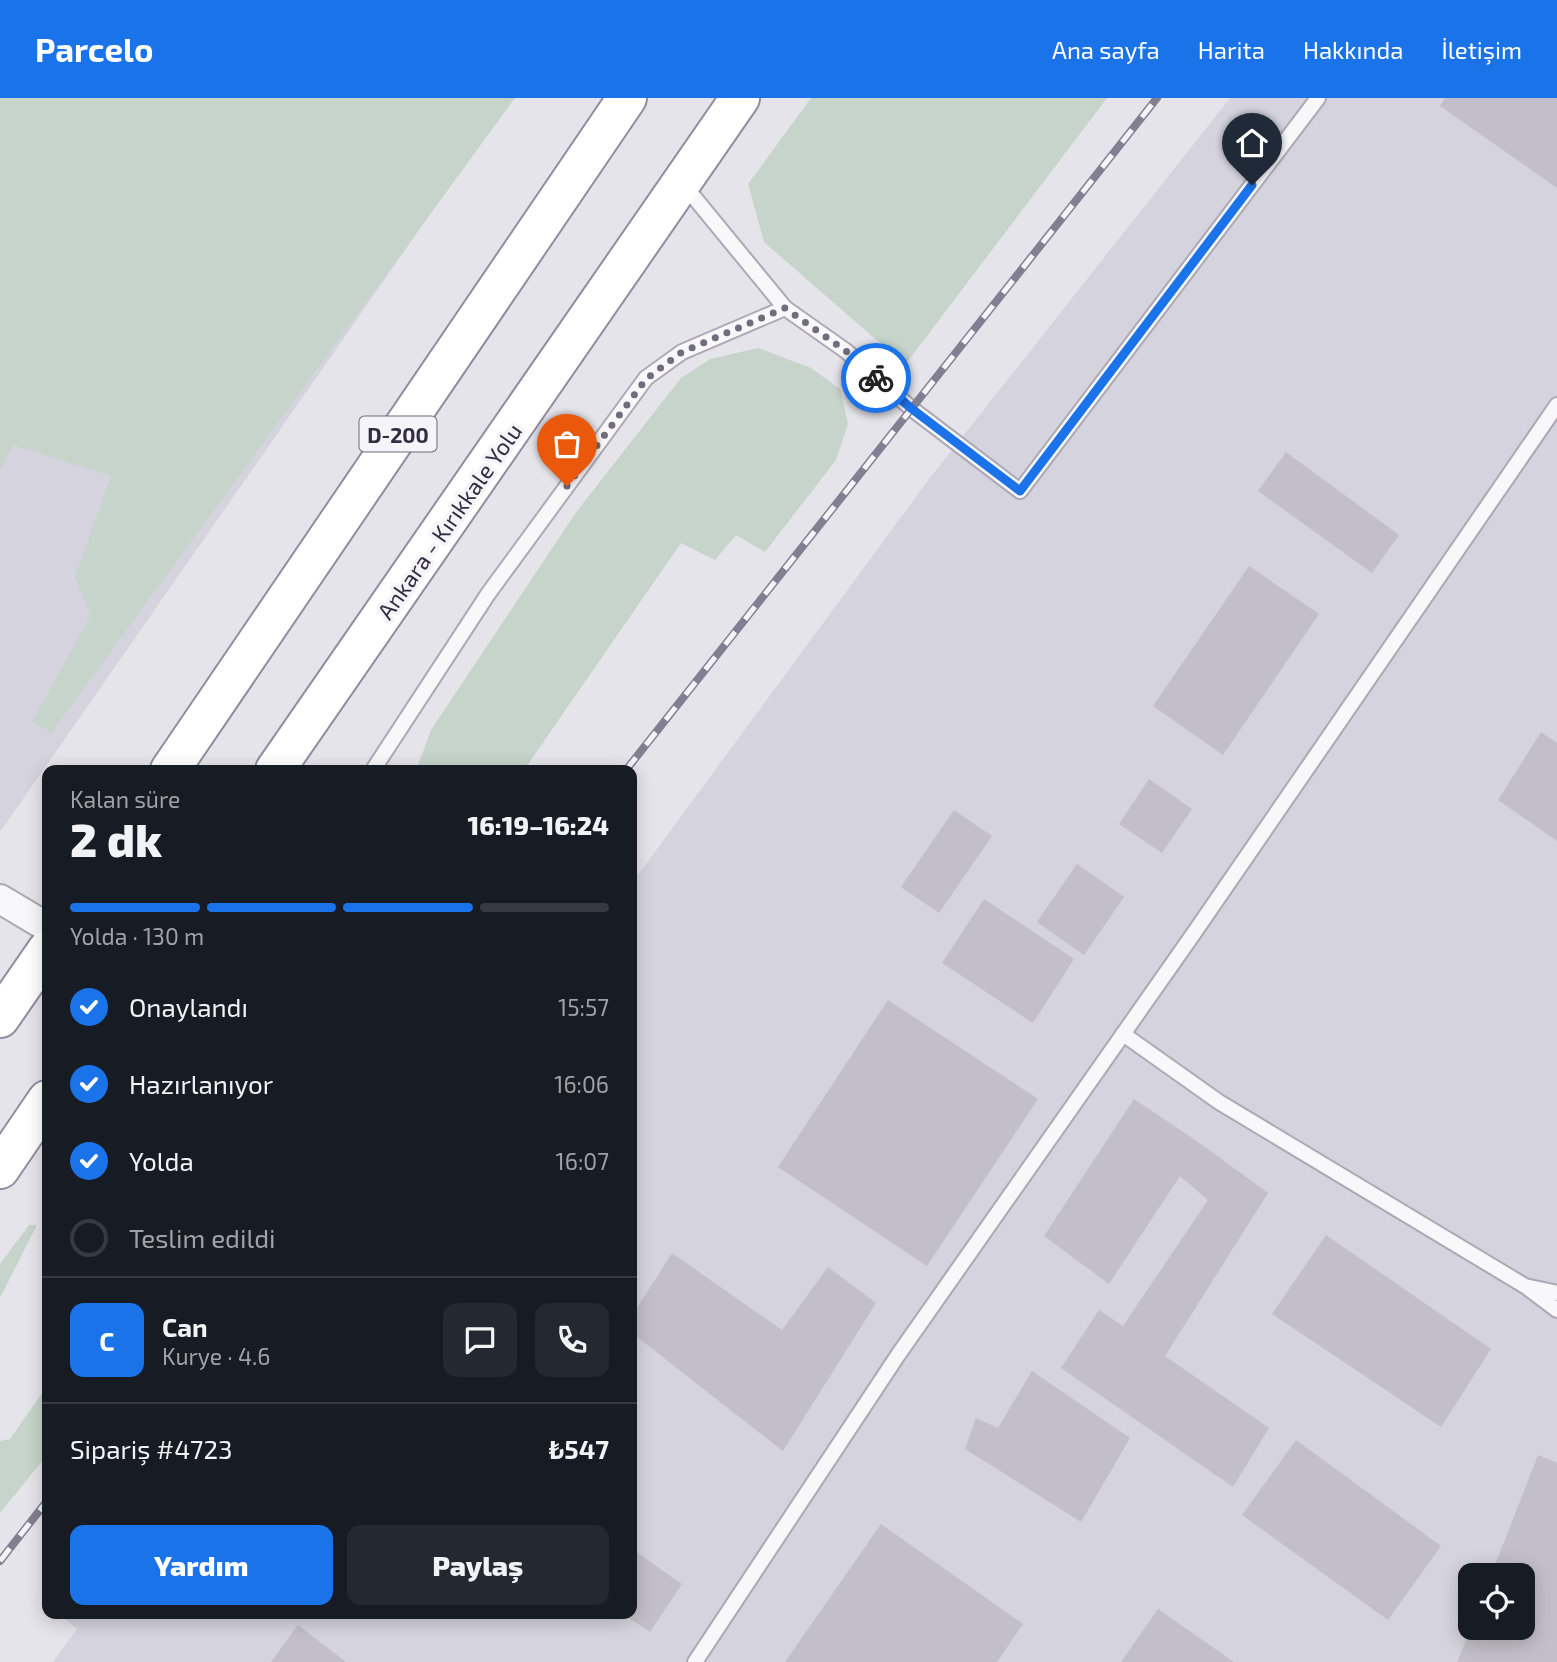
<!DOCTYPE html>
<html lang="tr">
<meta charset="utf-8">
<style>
body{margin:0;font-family:"Exo 2",sans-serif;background:#242831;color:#f1f3f6;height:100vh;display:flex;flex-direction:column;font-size:26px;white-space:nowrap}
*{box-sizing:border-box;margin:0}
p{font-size:23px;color:#9ea1a6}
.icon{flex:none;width:38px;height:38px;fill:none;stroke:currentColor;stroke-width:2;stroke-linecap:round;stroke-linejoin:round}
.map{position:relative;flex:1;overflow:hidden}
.drawer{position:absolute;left:42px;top:667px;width:595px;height:854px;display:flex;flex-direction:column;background:#171b24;border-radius:14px;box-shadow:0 4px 18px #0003}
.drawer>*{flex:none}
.fabs{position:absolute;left:1458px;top:1465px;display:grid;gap:14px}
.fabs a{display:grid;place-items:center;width:77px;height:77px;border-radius:14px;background:#171b24;box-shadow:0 4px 18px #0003;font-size:35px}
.pin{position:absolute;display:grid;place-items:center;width:60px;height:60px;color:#fff;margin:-72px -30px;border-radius:50% 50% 50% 0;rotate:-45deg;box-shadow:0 0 7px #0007}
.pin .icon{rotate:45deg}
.courier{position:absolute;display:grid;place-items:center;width:70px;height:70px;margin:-35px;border:5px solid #1a73e8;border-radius:50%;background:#fff;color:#222;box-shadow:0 2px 9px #0007}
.summary em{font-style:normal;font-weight:800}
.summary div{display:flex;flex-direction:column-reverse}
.summary{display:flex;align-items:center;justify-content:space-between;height:119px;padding:0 28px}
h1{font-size:46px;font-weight:800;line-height:52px}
.bar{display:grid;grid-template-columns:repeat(4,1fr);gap:10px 7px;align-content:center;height:84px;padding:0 28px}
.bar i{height:9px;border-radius:5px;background:#363941}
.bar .active{background:#1a73e8}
.bar p{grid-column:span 4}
.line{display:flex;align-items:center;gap:18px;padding:0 28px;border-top:2px solid #363941}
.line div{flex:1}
.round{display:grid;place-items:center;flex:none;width:74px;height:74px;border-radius:14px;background:#242831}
ol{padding:0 28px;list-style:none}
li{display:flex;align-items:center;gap:21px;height:77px}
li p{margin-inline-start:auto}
li .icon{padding:7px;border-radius:50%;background:#1a73e8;color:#fff;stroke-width:4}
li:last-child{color:#9ea1a6}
li i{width:38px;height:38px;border:4px solid #363941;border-radius:50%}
.primary-button{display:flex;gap:14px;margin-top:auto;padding:14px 28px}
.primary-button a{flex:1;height:80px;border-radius:14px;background:#1a73e8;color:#fff;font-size:28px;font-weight:800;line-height:80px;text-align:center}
.primary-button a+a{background:#242831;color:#f1f3f6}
header{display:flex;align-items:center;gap:42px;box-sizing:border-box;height:98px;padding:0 35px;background:#1a73e8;color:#fff}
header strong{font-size:33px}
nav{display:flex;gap:38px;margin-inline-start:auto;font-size:24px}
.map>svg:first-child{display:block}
.built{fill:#d5d3dd;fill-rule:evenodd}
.green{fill:#c6d4cb}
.building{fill:#c2bfca}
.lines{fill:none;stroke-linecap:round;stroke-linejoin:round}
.lane-casing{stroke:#aca9b5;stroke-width:18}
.street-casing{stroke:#aca9b5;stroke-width:32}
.highway-casing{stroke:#918da0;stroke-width:42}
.lane{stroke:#f8f7f9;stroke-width:14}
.street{stroke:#f8f7f9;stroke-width:28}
.highway{stroke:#fff;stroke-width:38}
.rail-casing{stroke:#837f93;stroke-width:8}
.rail{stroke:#f5f4f8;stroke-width:5;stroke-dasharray:16;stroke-linecap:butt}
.done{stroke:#716d7d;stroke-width:7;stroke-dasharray:0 12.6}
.route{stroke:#1a73e8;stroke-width:9}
.labels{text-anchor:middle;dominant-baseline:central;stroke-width:7;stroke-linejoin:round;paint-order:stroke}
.shield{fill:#f5f4f8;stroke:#6c6979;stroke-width:2}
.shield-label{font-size:21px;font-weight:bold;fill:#322d42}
.street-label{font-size:23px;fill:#322d42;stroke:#f5f4f8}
</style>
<header>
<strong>Parcelo</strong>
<nav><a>Ana sayfa</a><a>Harita</a><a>Hakkında</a><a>İletişim</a></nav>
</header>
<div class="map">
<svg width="1557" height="1564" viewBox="0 0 1557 1564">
<rect width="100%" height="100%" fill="#e6e4eb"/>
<g class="built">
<path d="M0,0H511L0,734Z"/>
<path d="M1230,0H1557V1564H53L77,1531L60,1516H632V785L929,381ZM1470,1477H1522V1530H1470Z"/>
</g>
<g class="green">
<path d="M0,0H515L52,634L32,624L91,517L75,479L111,378L13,347L0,372Z"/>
<path d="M811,0H1107L905,267L764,144L748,86Z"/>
<path d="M758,250L811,270L840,291L848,326L836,362L765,454L736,437L715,462L681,445L524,672H416L431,632L577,413L681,280L710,261Z"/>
<path d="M29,1127H37L0,1200V1166Z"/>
<path d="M47,1288V1357L0,1415V1343L10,1341Z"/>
</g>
<g class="building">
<path d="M1445,0H1557V90L1440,8Z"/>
<path d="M1286,354L1399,437L1372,475L1258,393Z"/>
<path d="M1249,468L1319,516L1223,657L1153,608Z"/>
<path d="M1541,634L1557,645V743L1498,702Z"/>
<path d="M1149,681L1192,711L1162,755L1119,726Z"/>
<path d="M954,712L992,738L939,815L901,789Z"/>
<path d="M1077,766L1124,799L1084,857L1037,824Z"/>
<path d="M984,801L1074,861L1033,925L942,865Z"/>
<path d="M888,902L1038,1001L927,1168L778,1069Z"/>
<path d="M1134,1001L1201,1046L1268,1095L1165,1258L1269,1330L1233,1389L1061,1270L1099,1212L1123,1228L1208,1102L1180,1078L1109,1186L1044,1138Z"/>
<path d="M1326,1137L1491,1251L1441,1329L1272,1216Z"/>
<path d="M672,1155L782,1232L828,1169L876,1205L783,1353L632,1235V1218Z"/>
<path d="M1032,1273L1130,1340L1081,1424L965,1351L976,1320L998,1330Z"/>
<path d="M1296,1342L1441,1448L1388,1522L1242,1417Z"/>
<path d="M1538,1357L1557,1365V1564H1457L1471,1530H1522V1477H1491Z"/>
<path d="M881,1426L1023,1526L997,1564H785Z"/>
<path d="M632,1451L682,1486L650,1534L623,1516H632Z"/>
<path d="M1158,1511L1234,1564H1121Z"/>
<path d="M298,1527L346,1564H271Z"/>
</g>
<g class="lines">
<g class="lane-casing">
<g id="lane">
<path d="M684,87L785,210L846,253L912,311L1020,393L1318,0"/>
<path d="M373,672L488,496L646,280L682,254L785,210"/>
<path d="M1123,936L1219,1004L1525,1188L1557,1195"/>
<path d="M1529,1191L1557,1212"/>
<path d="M695,1564L898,1257L1194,835L1557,307"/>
</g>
</g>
<g class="street-casing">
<path id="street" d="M0,801L47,829"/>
</g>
<g class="highway-casing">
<g id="highway">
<path d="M170,672L627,0"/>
<path d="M275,672L740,0"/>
<path d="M0,920L47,852"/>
<path d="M0,1071L47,1002"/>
</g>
</g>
<use href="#lane" class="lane"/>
<use href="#street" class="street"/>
<use href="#highway" class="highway"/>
<g class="rail-casing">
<g id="rail">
<path d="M626,672L1157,0"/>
<path d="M0,1463L47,1403"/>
</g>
</g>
<use href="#rail" class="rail"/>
</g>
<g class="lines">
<path class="done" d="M567,388L646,281L682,254L785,210L846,253L876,280"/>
<path class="route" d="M876,280L912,311L1020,393L1252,87"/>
</g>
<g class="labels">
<rect class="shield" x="359.5" y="318.5" width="77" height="35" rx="5"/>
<g class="shield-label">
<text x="398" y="336">D-200</text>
</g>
<g class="street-label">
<text transform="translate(449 423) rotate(-55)">Ankara - Kırıkkale Yolu</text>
</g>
</g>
</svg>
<div class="fabs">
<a><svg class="icon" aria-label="locate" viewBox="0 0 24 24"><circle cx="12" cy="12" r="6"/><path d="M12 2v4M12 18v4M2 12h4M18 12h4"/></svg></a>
</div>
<div class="pin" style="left:567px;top:388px;background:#ea580c"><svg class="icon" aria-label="bag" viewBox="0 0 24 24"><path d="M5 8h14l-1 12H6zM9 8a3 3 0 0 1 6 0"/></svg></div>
<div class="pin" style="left:1252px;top:87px;background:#1f2937"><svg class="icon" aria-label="home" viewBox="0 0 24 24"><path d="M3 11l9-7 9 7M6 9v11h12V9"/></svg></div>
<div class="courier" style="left:876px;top:280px"><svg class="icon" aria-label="bike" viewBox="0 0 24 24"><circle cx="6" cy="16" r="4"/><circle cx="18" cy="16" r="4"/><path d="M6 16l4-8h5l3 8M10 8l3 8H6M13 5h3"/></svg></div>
<section class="drawer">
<div class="summary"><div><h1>2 dk</h1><p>Kalan süre</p></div><em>16:19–16:24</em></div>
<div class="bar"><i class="active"></i><i class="active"></i><i class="active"></i><i></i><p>Yolda · 130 m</p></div>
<ol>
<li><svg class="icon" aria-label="check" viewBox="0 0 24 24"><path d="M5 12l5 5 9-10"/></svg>Onaylandı<p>15:57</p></li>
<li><svg class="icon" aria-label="check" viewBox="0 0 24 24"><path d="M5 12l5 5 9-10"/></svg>Hazırlanıyor<p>16:06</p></li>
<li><svg class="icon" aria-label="check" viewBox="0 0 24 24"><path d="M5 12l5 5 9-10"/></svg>Yolda<p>16:07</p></li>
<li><i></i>Teslim edildi</li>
</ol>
<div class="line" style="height:126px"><b class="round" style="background:#1a73e8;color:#fff">C</b><div><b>Can</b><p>Kurye · 4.6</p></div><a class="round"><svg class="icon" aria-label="chat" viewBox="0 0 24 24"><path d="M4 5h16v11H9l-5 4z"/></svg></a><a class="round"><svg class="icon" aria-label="phone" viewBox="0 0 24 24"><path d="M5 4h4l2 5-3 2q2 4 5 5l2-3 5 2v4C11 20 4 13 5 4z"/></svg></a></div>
<div class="line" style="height:91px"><div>Sipariş #4723</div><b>₺547</b></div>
<div class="primary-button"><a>Yardım</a><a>Paylaş</a></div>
</section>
</div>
